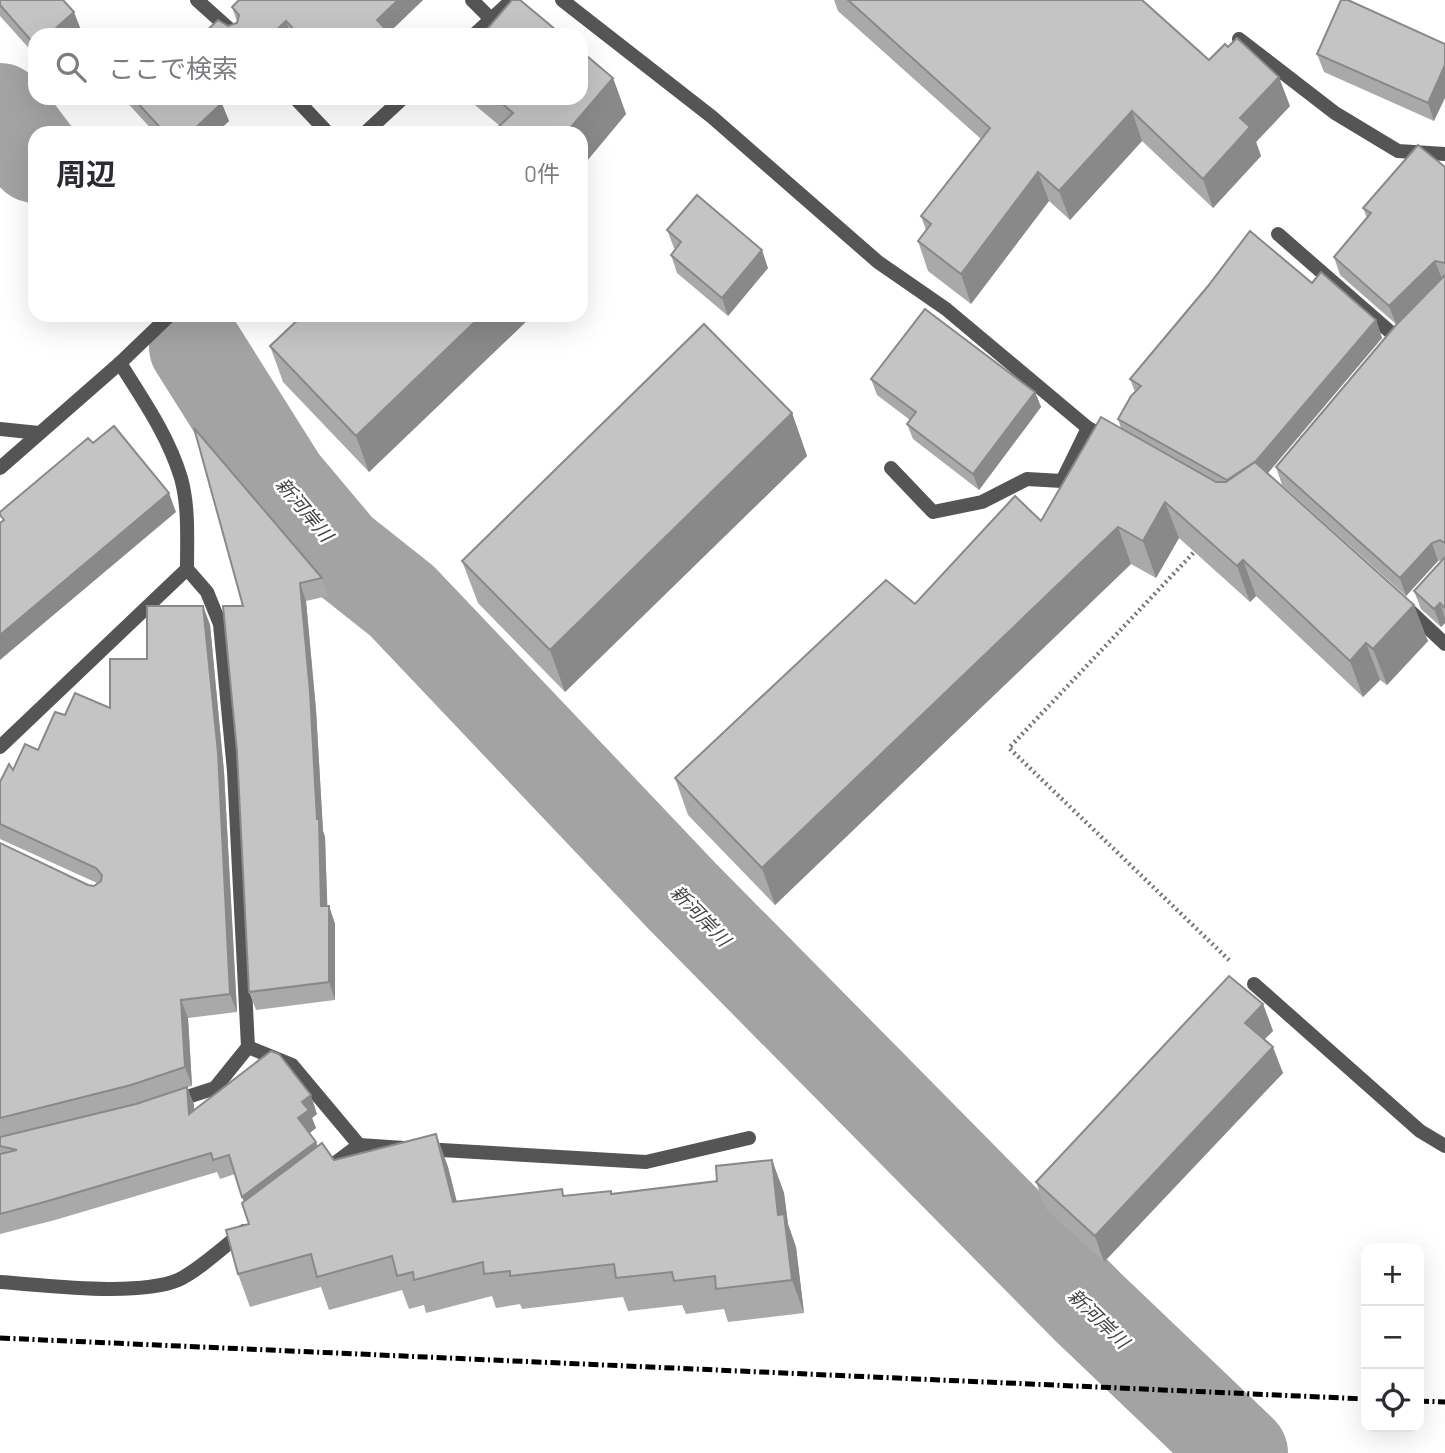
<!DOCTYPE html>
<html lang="ja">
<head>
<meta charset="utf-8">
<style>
  body { margin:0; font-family:Barlow,"Noto Sans JP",sans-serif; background:#f7f7f7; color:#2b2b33 }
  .controls { position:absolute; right:21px; bottom:21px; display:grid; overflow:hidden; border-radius:14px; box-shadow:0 7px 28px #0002 }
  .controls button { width:63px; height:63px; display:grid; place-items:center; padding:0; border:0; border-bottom:2px solid #e1e1e2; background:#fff; color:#2b2b33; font:35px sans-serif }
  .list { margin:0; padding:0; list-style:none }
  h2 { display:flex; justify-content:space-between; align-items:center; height:91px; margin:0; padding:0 28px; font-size:30px }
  h2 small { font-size:23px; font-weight:400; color:#7c7c81 }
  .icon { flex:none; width:38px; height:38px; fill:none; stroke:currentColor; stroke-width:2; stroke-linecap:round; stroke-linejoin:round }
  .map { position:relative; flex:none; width:1445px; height:1453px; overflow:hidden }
  .search { position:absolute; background:#fff; box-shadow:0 7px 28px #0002; left:28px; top:28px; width:560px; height:77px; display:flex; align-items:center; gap:18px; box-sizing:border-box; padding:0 24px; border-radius:21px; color:#7c7c81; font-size:26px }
  .panel { position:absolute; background:#fff; box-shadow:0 7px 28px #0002; left:28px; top:126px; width:560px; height:196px; border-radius:21px }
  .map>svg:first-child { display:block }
</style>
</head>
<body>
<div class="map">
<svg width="1445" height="1453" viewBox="0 0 1445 1453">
  <rect width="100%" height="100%" fill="#fff"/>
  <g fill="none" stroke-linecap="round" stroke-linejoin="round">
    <g stroke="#a3a3a3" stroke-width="94">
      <path d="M0 110 35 156"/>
      <path d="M196 347 281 482 339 551 402 601 682 896 1088 1307 1241 1453"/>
    </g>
    <path stroke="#777" stroke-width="4.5" stroke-dasharray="2 3.5" stroke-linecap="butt" d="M1197 549 1009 748 1231 962"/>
    <g stroke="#555" stroke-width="14">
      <path d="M197 0 236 35"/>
      <path d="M472 0 491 19"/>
      <path d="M1239 39 1335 113 1398 151 1445 154"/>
      <path d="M295 98 328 133"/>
      <path d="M1278 234 1396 337"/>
      <path d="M891 468 933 512 982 502 1027 479 1062 481 1088 428"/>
      <path d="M1254 984 1420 1131 1445 1146"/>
      <path d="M248 1047 292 1065 359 1145"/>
      <path d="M172 1102 215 1088 248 1047 234 771 220 624 207 592 187 569"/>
    </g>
    <g stroke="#555" stroke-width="14">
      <path d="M562 0 712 117 878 262 946 309 1088 428 1108 439"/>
      <path d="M474 35 512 0"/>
      <path d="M365 133 403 98"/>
      <path d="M0 429 39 433"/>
      <path d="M0 468 120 363 170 315"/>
      <path d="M1408 609 1445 644"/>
      <path d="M0 747 187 569C187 539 189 507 181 478 168 435 143 400 120 363"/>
      <path d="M424 1149 646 1162 749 1138"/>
      <path d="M327 1169 359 1145 404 1148"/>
      <path d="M0 1282C46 1285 137 1297 178 1280 198 1271 226 1245 244 1231"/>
    </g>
    <g stroke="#000" stroke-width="5" stroke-dasharray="10 3.5 2 3.5" stroke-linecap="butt">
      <path d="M0 1338 1366 1399"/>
      <path d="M1419 1401 1445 1402"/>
    </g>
  </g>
  <g fill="#a9a9a9">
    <path d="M0 0 81 30 35 35V55L0 16Z"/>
    <path d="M239 0H423L389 33 391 35H202L237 23V21L232 7Z"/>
    <path d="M834 0H1142L1209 60 1290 106 1256 142 1261 156 1213 208 1142 141 1070 220 1049 201 971 304 928 271 918 241 926 230 921 216 981 139 838 11Z"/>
    <path d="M1445 44 1434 121 1324 72 1317 54Z"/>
    <path d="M613 78 626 114 581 168V133L500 126 470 101 469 98H581Z"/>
    <path d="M123 98H229L222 104 229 121 216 133H155Z"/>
    <path d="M1445 167V623L1441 627 1421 609 1414 591 1442 560 1438 561 1406 596 1282 485 1276 467 1437 284 1396 324 1340 275 1334 257 1367 218 1363 208Z"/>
    <path d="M667 230 768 268 728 316 677 273 671 255 675 249 674 248Z"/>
    <path d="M1312 283 1376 320 1382 338 1267 473 1428 641 1387 685 1380 680 1363 697 1256 596 1250 602 1179 538 1156 578 1131 564 775 905 688 815 675 778 915 604 1041 521 1121 428 1118 419 1135 392 1130 379Z"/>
    <path d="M533 315 369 472 283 382 270 346Z"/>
    <path d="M871 379 1035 392 1041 407 979 490 913 439 907 424 910 420 877 395Z"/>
    <path d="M792 413 807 456 565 692 478 603 462 561Z"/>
    <path d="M194 428 322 578 328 596 306 601 316 710 323 831 325 837 327 906H329L335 924V1000L256 1010 249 992 237 752 243 606Z"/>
    <path d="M203 606 210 625 224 772 237 1012 188 1018 192 1086 187 1087 194 1105V1110L317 1114 312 1118 316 1128 309 1133 316 1142 317 1146 334 1160 436 1134 448 1167 457 1202 612 1194 717 1181 772 1160 784 1193 788 1224 796 1247 804 1313 728 1322 724 1309 686 1314 682 1305 628 1311 623 1297 522 1309 520 1304 496 1308 492 1296 426 1313 424 1305 409 1309 402 1290 329 1310 321 1287 250 1307 238 1274 249 1224 244 1202 235 1174 220 1179 217 1172 55 1220 0 1234V843L88 885 94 886 97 883 0 839V782L13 770 38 750 65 715 110 708 147 659Z"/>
    <path d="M1263 1004 1273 1031 1264 1039 1283 1073 1104 1262 1045 1208 1036 1182Z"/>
  </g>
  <g fill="#898989">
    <path d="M398 0H423L386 35 377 20Z"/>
    <path d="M74 12 81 30 75 35H48Z"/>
    <path d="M286 21 291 35H271Z"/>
    <path d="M1445 65V98L1434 121 1428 103Z"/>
    <path d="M1279 77 1290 106 1256 142 1261 156 1213 208 1203 179 1240 118Z"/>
    <path d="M613 78 626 114 581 168V133H566Z"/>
    <path d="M213 98H229L222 104 229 121 216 133H190Z"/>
    <path d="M1132 111 1142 141 1070 220 1059 191Z"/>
    <path d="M1038 172 1049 201 971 304 961 274Z"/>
    <path d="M762 250 768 268 728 316 722 298Z"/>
    <path d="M1435 261 1442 279 1396 324 1389 306Z"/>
    <path d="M482 315H533L369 472 356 436Z"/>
    <path d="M1376 320 1382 338 1263 479 1227 480Z"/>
    <path d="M1035 392 1041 407 979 490 973 474Z"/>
    <path d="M792 413 807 456 565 692 550 650Z"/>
    <path d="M169 493 176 512 0 660V635Z"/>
    <path d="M1165 502 1179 538 1156 578 1143 541Z"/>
    <path d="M1118 527 1131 564 775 905 762 868Z"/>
    <path d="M1432 543 1438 561 1406 596 1400 578Z"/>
    <path d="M1243 560 1256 596 1250 602 1237 566Z"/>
    <path d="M300 583 306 601 316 710 323 831 325 837 328 924 321 906Z"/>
    <path d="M1440 603 1445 618V623L1441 627 1434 609Z"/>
    <path d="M1414 605 1428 641 1387 685 1373 649Z"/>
    <path d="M203 606 210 625 224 772 237 1012 230 994Z"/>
    <path d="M1366 643 1380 680 1363 697 1350 661Z"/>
    <path d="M329 906 335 924V1000L329 982Z"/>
    <path d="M181 1000 188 1018 192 1086 185 1067Z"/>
    <path d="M1263 1004 1273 1031 1255 1049 1245 1023Z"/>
    <path d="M1273 1047 1283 1073 1104 1262 1095 1236Z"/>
    <path d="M187 1087 194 1105 195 1133 189 1114Z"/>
    <path d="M311 1095 317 1114 312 1118 316 1128 305 1137 298 1118 302 1102Z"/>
    <path d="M436 1134 448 1167 465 1235 453 1202Z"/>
    <path d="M316 1142 322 1161 249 1216 242 1197Z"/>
    <path d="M772 1160 784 1193 788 1224 796 1247 804 1313 792 1280 778 1215Z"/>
  </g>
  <g fill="#c4c4c4" stroke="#898989" stroke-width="2">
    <path d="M0 0H63L74 12 48 35H35V45L0 5Z"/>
    <path d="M239 0H398L377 20 391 35H299L286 21 271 35H202L218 20 228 26 237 23 239 15 232 7Z"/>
    <path d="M512 0H520L562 35H482Z"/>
    <path d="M848 0H1142L1209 60 1225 44 1228 47 1237 38 1279 77 1240 118 1250 127 1203 179 1132 111 1059 191 1038 172 961 274 918 241 931 224 921 216 990 128Z"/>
    <path d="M1341 0H1348L1445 44V65L1428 103 1317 54Z"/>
    <path d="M581 51 613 78 566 133H492L513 113 496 98H581Z"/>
    <path d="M133 98H217L222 103 190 133H165Z"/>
    <path d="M1418 145 1445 167V263L1435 261 1389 306 1334 257 1371 213 1363 208Z"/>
    <path d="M697 195 762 250 722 298 671 255 681 242 667 230Z"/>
    <path d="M1250 231 1312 283 1321 272 1376 320 1256 461 1227 480 1118 419 1131 396 1141 386 1130 379 1208 286Z"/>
    <path d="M1445 275V543L1440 540 1432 543 1400 578 1276 467 1396 325Z"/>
    <path d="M925 309 1035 392 973 474 907 424 916 412 871 379Z"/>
    <path d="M303 315H482L356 436 270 346Z"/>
    <path d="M704 324 792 413 550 650 462 561Z"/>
    <path d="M1101 417 1216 482H1226L1255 462 1414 605 1373 649 1366 643 1350 661 1243 560 1237 566 1165 502 1143 541 1118 527 762 868 675 778 886 580 915 604 1015 496 1041 521Z"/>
    <path d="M114 426 169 493 0 635V523L4 520 0 515V512L88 438 93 443Z"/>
    <path d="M194 428 322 578 300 583 310 692 317 819H319L321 906H329V982L249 992 237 752 223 606H243Z"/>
    <path d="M1445 557V608L1440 603 1434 609 1414 591Z"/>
    <path d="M147 606H203L218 753 230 994 181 1000 185 1067 131 1085 0 1118V843L88 885 94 886 101 881 102 875 96 868 0 824V782L9 764 13 770 25 744 38 750 55 712 65 715 75 693 110 708V659H147Z"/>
    <path d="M1229 976 1263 1004 1245 1023 1273 1047 1095 1236 1036 1182Z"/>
    <path d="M271 1051 279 1054 311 1095 302 1102 309 1110 298 1118 316 1142 242 1197 229 1155 213 1160 211 1153 48 1201 0 1214V1154L17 1150 0 1146V1137L136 1104 187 1087 189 1114Z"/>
    <path d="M436 1134 453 1202 562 1189 563 1196 611 1191V1194L717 1181 716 1166 772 1160 778 1215 784 1214 792 1280 716 1289 715 1276 674 1281 672 1272 616 1278 614 1264 510 1276V1271L484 1274 483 1262 414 1280 413 1272 397 1276 392 1256 317 1277 311 1254 238 1274 226 1230 249 1224 242 1203 322 1143 334 1160Z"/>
  </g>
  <g text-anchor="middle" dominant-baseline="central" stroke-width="5" stroke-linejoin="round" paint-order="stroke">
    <g font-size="19" font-style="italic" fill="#444" stroke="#fff">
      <text transform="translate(305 509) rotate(50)">新河岸川</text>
      <text transform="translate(701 915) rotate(46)">新河岸川</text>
      <text transform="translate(1099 1318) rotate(44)">新河岸川</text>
    </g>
  </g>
</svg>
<div class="controls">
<button>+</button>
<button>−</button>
<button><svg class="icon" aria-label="locate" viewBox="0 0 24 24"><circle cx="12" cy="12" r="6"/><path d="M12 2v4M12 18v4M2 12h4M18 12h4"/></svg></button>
</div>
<div class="search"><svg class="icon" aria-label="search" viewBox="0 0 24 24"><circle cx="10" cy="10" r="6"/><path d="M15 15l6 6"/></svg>ここで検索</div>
<section class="panel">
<h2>周辺<small>0件</small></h2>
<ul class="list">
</ul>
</section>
</div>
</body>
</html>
